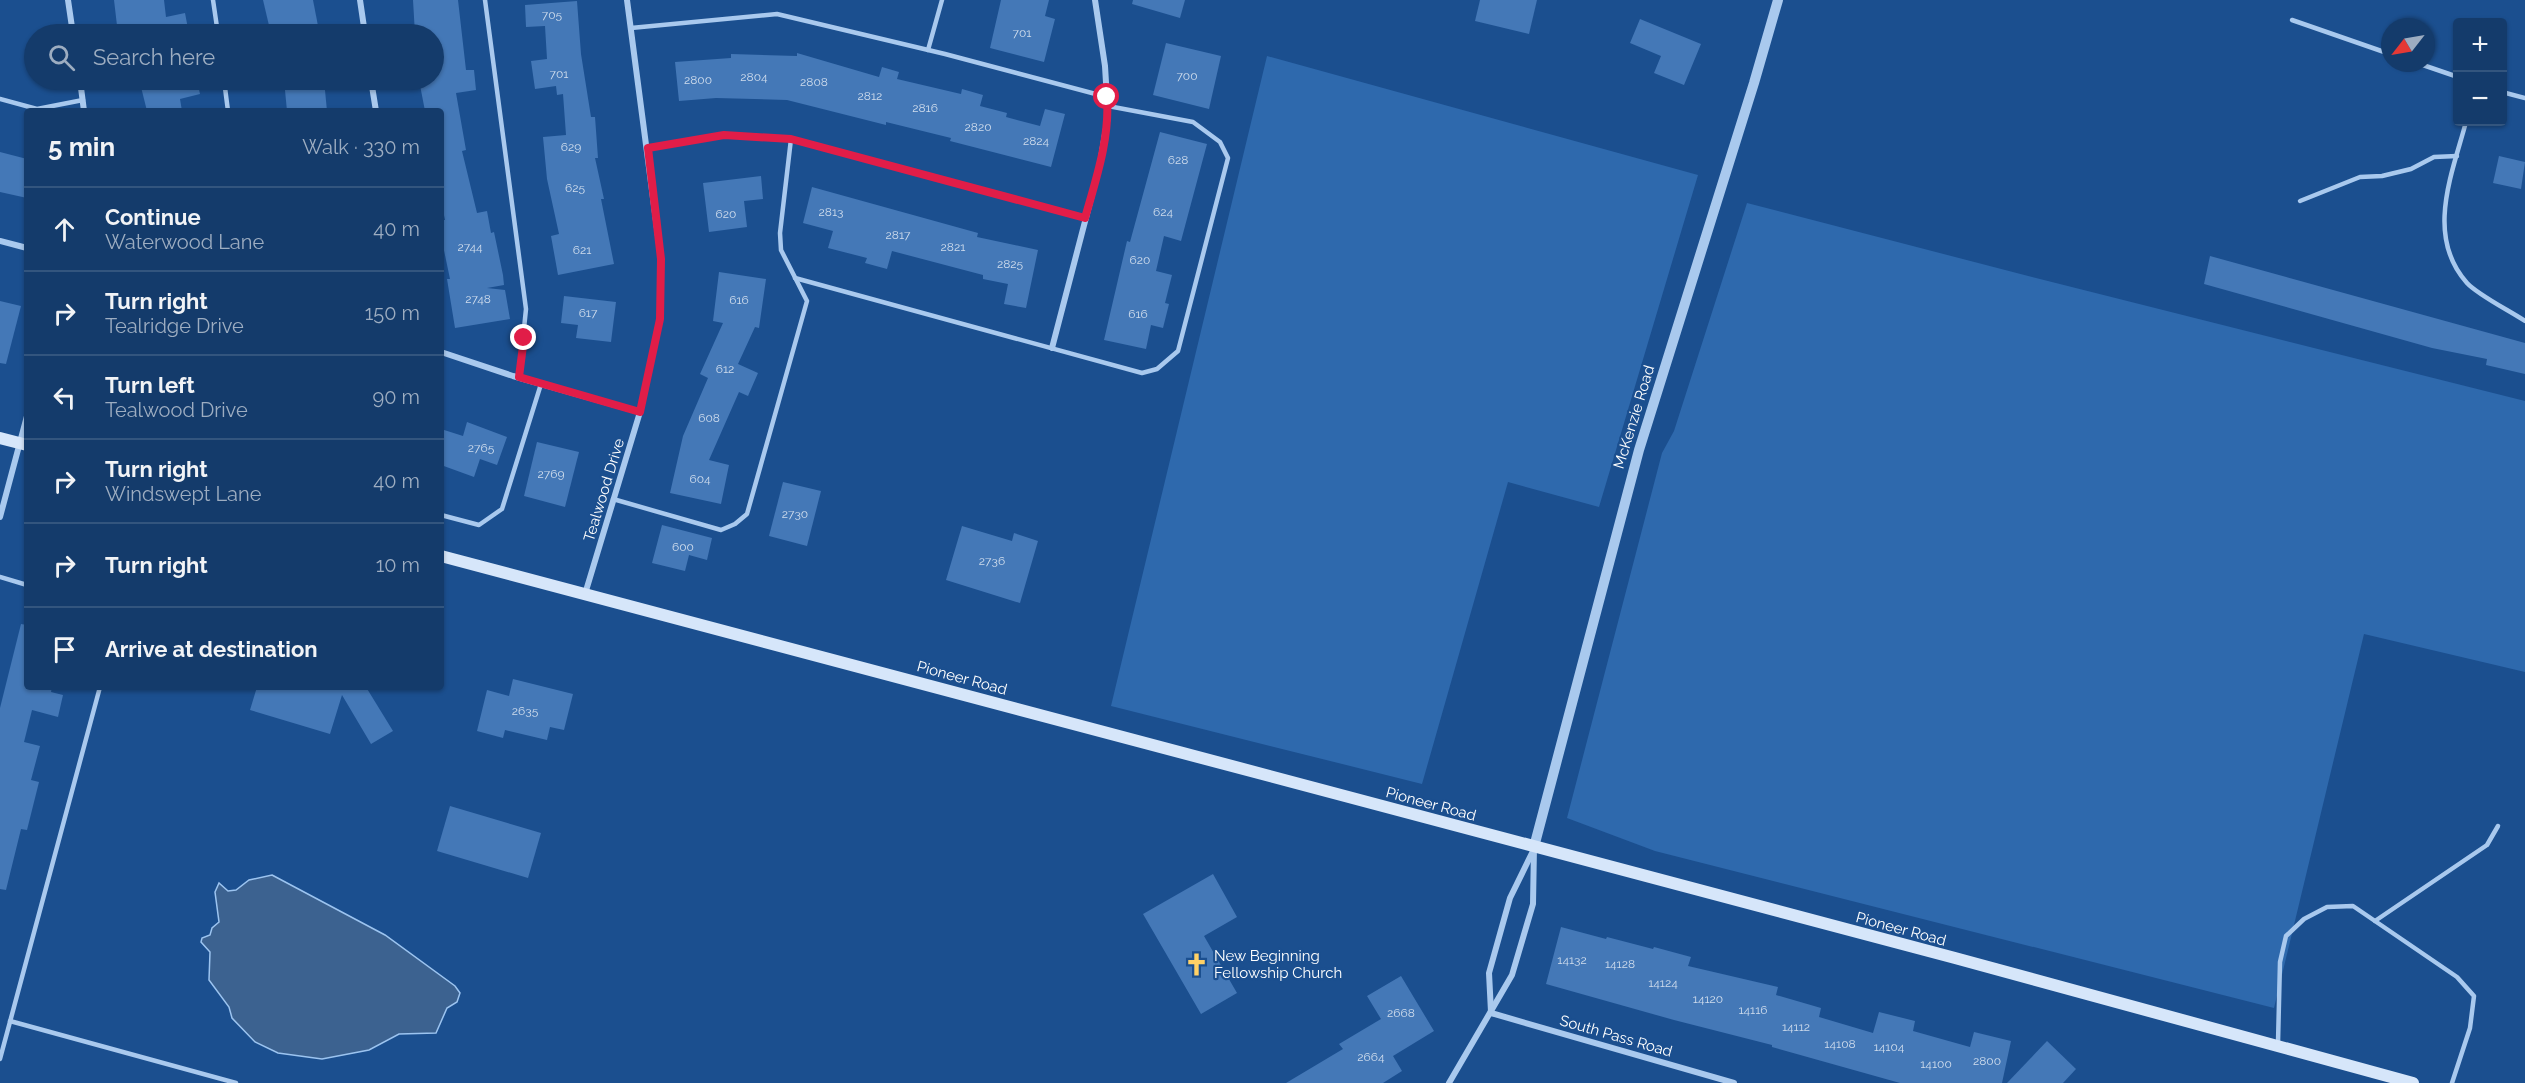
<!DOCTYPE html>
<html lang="en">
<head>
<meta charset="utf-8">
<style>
  body { margin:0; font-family:Raleway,sans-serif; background:#1d4271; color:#f1f3f6 }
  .controls { position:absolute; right:18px; top:18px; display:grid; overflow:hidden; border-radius:6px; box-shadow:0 2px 4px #0004 }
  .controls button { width:54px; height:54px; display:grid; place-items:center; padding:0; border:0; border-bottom:2px solid #33557e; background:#143b6b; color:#f1f3f6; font:30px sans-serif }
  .compass { position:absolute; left:2381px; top:18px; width:54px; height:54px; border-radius:50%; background:#143b6b; box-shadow:0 2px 4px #0004; rotate:239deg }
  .stop { position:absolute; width:18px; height:18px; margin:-14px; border:4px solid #e11d48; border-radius:50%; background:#fff }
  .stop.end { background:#e11d48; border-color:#fff; box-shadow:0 2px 6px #0008 }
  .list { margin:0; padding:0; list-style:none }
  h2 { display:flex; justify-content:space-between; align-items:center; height:78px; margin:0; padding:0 24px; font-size:26px }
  h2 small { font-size:20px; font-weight:400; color:#9dadc1 }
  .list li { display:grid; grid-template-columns:39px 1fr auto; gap:18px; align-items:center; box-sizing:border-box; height:84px; padding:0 24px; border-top:2px solid #33557e }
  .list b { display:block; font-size:22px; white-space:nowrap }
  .list p { margin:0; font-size:20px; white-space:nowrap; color:#9dadc1 }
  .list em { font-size:20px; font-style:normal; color:#9dadc1 }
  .icon { flex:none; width:33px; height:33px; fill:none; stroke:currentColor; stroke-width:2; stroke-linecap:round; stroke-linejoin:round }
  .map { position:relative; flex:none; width:2525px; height:1083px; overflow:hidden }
  .search { position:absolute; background:#143b6b; box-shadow:0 2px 4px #0004; left:24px; top:24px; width:420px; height:66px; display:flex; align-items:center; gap:15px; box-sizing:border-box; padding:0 21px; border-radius:33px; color:#9dadc1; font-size:22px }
  .panel { position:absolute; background:#143b6b; box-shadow:0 2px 4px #0004; left:24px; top:108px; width:420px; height:582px; border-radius:6px }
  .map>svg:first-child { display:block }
</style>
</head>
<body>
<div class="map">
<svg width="2525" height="1083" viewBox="0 0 2525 1083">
  <rect width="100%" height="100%" fill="#1b4f8f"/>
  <g fill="#2e69ad">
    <path d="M1267 56 1698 175 1599 507 1508 482 1422 784 1111 706Z"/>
    <path d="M1747 203 2036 278 2525 401V672L2364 634 2274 1008 1655 851 1567 818 1662 453 1674 431Z"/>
  </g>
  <path fill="#3c6290" stroke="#9cc4f0" stroke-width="1.5" d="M272 875 385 935 455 986 460 993 457 1002 447 1008 436 1033 399 1034 369 1050 322 1059 278 1053 255 1042 232 1018 229 1007 209 980 210 952 201 942 202 938 210 935 212 928 219 922 215 892 219 883 228 891 236 890 249 880Z"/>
  <g fill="#4478b7">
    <path d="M114 0H164L166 17 185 13 189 34H118Z"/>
    <path d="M263 0H313L319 31 301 34H271Z"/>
    <path d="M413 0H458L466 70H474L476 90 456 93 466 150 462 151 477 213 487 211 491 233 494 232 503 275 504 285 487 288 505 290 510 319 455 328 447 279H450L441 236V220H445L441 201V111H425L419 80H434V34H415Z"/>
    <path d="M1001 0H1049L1045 16 1055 19 1044 62 990 48Z"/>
    <path d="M1133 0H1185L1180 18 1132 4Z"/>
    <path d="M1480 0H1537L1529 34 1475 21Z"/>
    <path d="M577 1 581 54 591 117H595L598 158H595L604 199H601L614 264 558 275 551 236 559 234 547 179 543 137 566 135 563 94 557 95 556 86 535 89 531 61 547 59 545 26 526 27 525 5Z"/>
    <path d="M1640 19 1701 44 1684 85 1654 73 1661 56 1630 43Z"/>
    <path d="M1166 43 1221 56 1209 109 1153 95Z"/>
    <path d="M797 53 879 77 882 67 899 72 897 79 961 94 962 89 983 95 980 106 1007 113 1006 117 1040 126 1045 109 1065 114 1051 167 950 141 951 138 886 122V125L787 100 716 98 679 101 675 62 731 58V54L797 56Z"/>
    <path d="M157 80H197L200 94 180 99 182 111H147L140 83Z"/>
    <path d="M284 80H324L327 111H287Z"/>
    <path d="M1160 132 1207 144 1181 241 1164 236 1156 271 1172 275 1165 303 1169 304 1163 328 1151 325 1146 349 1104 340 1127 241 1130 242Z"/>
    <path d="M0 152 27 159V198L0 192Z"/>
    <path d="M2499 156 2525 162 2521 189 2493 183Z"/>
    <path d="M761 176 763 199 744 201 747 227 709 232 703 183Z"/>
    <path d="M812 187 978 233 977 237 1038 250 1026 308 1004 304 1008 284 983 279V275L892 251 887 269 865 263 867 258 828 248 833 231 803 223Z"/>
    <path d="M2210 256 2525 343V374L2486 365 2487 359 2432 348 2204 284Z"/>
    <path d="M719 272 766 279 759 328 755 327 738 364 758 373 748 396 739 392 709 460 729 465 721 504 670 493 683 436 708 378 700 374 723 323 713 321Z"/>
    <path d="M564 296 616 302 611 342 576 338 578 325 561 323Z"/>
    <path d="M0 301 21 306 6 364 0 363Z"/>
    <path d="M467 422 507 437 497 465 480 459 474 477 441 465V429L463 436Z"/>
    <path d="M537 442 579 452 565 507 524 496Z"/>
    <path d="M783 482 821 491 807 546 769 536Z"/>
    <path d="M662 525 712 538 707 560 689 555 685 571 652 563Z"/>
    <path d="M962 526 1012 541 1014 533 1038 541 1020 603 946 580Z"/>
    <path d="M21 624 27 625V687H52L51 692 63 695 58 717 32 710 24 742 40 746 31 780 39 782 27 830 21 829 6 890 0 889V708Z"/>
    <path d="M513 679 573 694 564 730 550 727 547 740 505 730 503 738 477 731 487 690 509 696Z"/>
    <path d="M257 687H366L393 731 371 744 342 695 330 734 250 710Z"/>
    <path d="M450 806 541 833 528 878 437 851Z"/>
    <path d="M1213 874 1237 917 1204 936 1237 993 1201 1014 1143 914Z"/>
    <path d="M1561 927 1606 939 1607 937 1653 949 1654 947 1691 957 1688 966 1778 987 1776 995 1821 1008 1819 1017 1873 1033 1879 1012 1915 1021 1913 1031 1970 1047 1974 1032 2011 1041 2002 1083H1900L1772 1047V1045L1674 1020 1546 984Z"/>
    <path d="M1401 976 1434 1031 1393 1056 1402 1071 1383 1083H1286L1343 1049 1339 1044 1381 1019 1367 996Z"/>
    <path d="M2047 1041 2076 1069 2063 1083H2007Z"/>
  </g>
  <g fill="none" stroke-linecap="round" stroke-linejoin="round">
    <g stroke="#a9c9ee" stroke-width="4.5">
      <path d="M213 0 218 34"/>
      <path d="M485 0 526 309 519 377"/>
      <path d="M2292 20 2390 54"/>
      <path d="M631 28 777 14 945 54 1107 97"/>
      <path d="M928 50 942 0"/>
      <path d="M2417 63 2458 77"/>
      <path d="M224 80 228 111"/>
      <path d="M2502 92 2525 98"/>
      <path d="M0 99 37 109 83 100"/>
      <path d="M2466 122C2452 174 2425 236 2467 283 2478 295 2510 311 2525 321"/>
      <path d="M2300 201 2360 177 2382 176 2411 169 2434 157 2457 156"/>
      <path d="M795 278 1142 373 1157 369 1178 351 1228 158 1220 142 1193 122 1108 106"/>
      <path d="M613 499 721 530 735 524 747 514 807 301 781 250 780 233 791 139"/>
      <path d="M441 515 479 525 502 509 541 384"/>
      <path d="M0 577 27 585"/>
      <path d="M2375 921 2487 845 2498 826"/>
      <path d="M10 1021 236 1083"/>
      <path d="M2278 1043 2280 962 2286 936 2304 919 2327 907 2353 906 2457 977 2474 996 2470 1028 2452 1083"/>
      <path d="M0 1059 100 687"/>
    </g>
    <g stroke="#a9c9ee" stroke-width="6">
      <path d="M68 0 73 34"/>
      <path d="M360 0 365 34"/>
      <path d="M80 80 84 111"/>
      <path d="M371 80 376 111"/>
      <path d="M648 148 724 135 791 139 1085 218"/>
      <path d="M0 241 27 248"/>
      <path d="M1052 348 1100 164 1108 116 1105 66 1095 0"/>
      <path d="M441 352 513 376 640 412"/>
      <path d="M0 517 27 416"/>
      <path d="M585 594 640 412 660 319 661 259 627 0"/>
      <path d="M1491 1012 1489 973 1510 898 1533 851"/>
      <path d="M1491 1013 1734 1083"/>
      <path d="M1449 1083 1512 975 1533 904 1534 847"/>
    </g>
    <path stroke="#a9c9ee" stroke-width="10" d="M1534 847 1639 450 1754 83 1778 0"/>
    <g stroke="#d6e6fa" stroke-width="12">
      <path d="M0 438 27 445"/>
      <path d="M441 556 1955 958 2413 1083"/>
    </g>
  </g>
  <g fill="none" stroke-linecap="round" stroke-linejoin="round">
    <path stroke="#e11d48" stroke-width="8" d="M524 338 519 377 640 412 660 319 661 259 648 148 724 135 791 139 1085 218C1096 179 1110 138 1107 97"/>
  </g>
  <defs>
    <symbol id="church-bare" viewBox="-9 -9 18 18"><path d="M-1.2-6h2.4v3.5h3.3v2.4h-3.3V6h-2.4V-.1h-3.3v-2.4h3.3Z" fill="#ffd166" stroke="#1b4f8f" stroke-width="2.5" paint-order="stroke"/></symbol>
  </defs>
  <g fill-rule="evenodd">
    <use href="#church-bare" x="1180" y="948" width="33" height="33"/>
  </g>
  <g text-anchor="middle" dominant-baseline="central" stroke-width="4.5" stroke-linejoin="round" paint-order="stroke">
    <g font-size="12" fill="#d0dded">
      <text x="552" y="15">705</text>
      <text x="1022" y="33">701</text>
      <text x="559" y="74">701</text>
      <text x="1187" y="76">700</text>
      <text x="754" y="77">2804</text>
      <text x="698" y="80">2800</text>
      <text x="814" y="82">2808</text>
      <text x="870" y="96">2812</text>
      <text x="925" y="108">2816</text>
      <text x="978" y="127">2820</text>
      <text x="1036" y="141">2824</text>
      <text x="571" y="147">629</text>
      <text x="1178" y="160">628</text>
      <text x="575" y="188">625</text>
      <text x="831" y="212">2813</text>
      <text x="1163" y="212">624</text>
      <text x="726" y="214">620</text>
      <text x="898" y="235">2817</text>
      <text x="470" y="247">2744</text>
      <text x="953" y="247">2821</text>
      <text x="582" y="250">621</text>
      <text x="1140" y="260">620</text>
      <text x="1010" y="264">2825</text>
      <text x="478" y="299">2748</text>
      <text x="739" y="300">616</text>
      <text x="588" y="313">617</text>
      <text x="1138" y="314">616</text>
      <text x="725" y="369">612</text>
      <text x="709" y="418">608</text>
      <text x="481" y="448">2765</text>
      <text x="551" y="474">2769</text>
      <text x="700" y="479">604</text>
      <text x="795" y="514">2730</text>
      <text x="683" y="547">600</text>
      <text x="992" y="561">2736</text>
      <text x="525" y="711">2635</text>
      <text x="1572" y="960">14132</text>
      <text x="1620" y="964">14128</text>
      <text x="1663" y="983">14124</text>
      <text x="1708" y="999">14120</text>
      <text x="1753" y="1010">14116</text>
      <text x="1401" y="1013">2668</text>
      <text x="1796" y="1027">14112</text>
      <text x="1840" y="1044">14108</text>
      <text x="1889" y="1047">14104</text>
      <text x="1371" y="1057">2664</text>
      <text x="1987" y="1061">2800</text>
      <text x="1936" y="1064">14100</text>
    </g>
    <g font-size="15" fill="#fff" stroke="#1b4f8f">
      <text transform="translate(1634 417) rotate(-73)">McKenzie Road</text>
      <text transform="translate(604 490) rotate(-73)">Tealwood Drive</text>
      <text transform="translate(962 678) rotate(15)">Pioneer Road</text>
      <text transform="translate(1431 804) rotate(15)">Pioneer Road</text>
      <text transform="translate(1901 929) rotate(15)">Pioneer Road</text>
      <text transform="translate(1616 1036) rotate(16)">South Pass Road</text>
    </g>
    <g font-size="15" fill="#fff" stroke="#1b4f8f" text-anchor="start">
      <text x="1214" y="956">New Beginning<tspan x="1214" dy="17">Fellowship Church</tspan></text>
    </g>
  </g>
</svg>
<div class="controls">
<button>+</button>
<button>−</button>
</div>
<svg class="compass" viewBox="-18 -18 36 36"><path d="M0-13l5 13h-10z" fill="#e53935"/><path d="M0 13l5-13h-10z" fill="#9dadc1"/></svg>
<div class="stop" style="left:1107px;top:97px"></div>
<div class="stop end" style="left:524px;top:338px"></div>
<div class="search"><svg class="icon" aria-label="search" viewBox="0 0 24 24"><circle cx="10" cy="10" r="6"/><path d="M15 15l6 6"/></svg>Search here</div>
<section class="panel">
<h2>5 min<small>Walk · 330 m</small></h2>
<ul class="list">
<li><svg class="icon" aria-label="ahead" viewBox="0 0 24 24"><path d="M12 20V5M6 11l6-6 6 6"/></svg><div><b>Continue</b><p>Waterwood Lane</p></div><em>40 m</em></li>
<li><svg class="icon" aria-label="right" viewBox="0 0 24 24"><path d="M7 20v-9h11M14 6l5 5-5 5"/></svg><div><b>Turn right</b><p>Tealridge Drive</p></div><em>150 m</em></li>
<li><svg class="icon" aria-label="left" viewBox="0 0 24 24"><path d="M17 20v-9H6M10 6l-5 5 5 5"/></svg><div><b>Turn left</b><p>Tealwood Drive</p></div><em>90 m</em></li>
<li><svg class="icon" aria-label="right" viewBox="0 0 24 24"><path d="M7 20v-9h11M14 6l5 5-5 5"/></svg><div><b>Turn right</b><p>Windswept Lane</p></div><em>40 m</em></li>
<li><svg class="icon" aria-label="right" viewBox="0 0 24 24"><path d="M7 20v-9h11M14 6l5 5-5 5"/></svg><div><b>Turn right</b></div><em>10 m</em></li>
<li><svg class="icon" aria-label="arrive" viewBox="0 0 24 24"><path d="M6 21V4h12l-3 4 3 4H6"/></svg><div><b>Arrive at destination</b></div></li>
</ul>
</section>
</div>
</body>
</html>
